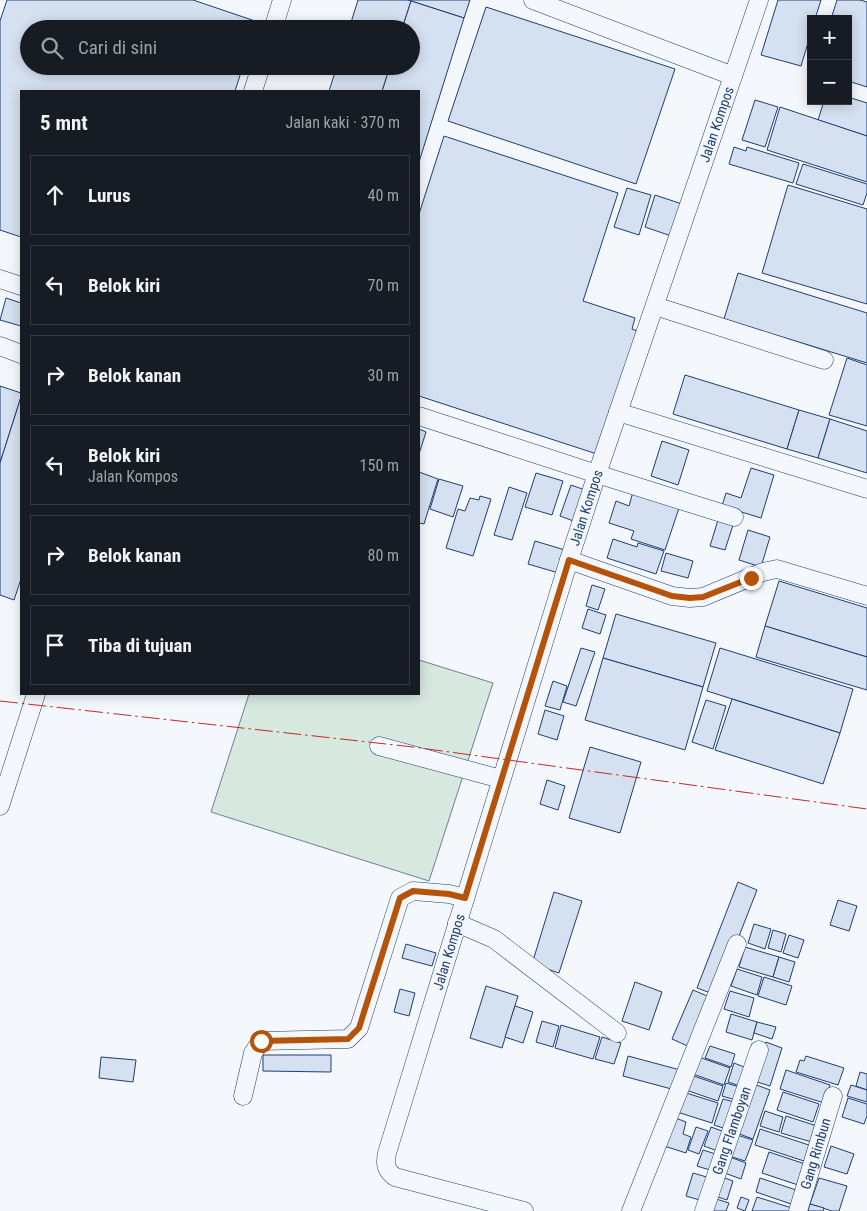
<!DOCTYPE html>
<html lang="id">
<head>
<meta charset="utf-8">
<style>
  body { margin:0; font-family:"Roboto Condensed",sans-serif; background:#20242c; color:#f1f3f6 }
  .controls { position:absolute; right:15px; top:15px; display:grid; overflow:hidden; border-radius:0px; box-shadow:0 2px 12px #0003 }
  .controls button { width:45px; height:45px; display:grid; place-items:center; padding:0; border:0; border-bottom:1px solid #363941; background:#171b24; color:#f1f3f6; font:25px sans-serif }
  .stop { position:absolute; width:15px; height:15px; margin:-11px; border:4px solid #b45309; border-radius:50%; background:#fff }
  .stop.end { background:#b45309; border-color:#fff; box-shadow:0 1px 5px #0008 }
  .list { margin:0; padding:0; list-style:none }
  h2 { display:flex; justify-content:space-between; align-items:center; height:65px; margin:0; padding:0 20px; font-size:21px }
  h2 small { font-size:16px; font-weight:400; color:#9ea1a6 }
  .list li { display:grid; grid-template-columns:32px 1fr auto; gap:15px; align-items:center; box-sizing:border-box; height:80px; margin:0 10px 10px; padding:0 10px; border:1px solid #363941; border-radius:0px }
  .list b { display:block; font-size:19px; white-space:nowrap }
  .list p { margin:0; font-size:16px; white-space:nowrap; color:#9ea1a6 }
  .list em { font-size:16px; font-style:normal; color:#9ea1a6 }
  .icon { flex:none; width:28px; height:28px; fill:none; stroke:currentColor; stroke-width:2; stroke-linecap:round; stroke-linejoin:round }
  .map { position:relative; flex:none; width:867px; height:1211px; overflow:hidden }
  .search { position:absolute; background:#171b24; box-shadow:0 2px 12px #0003; left:20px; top:20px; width:400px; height:55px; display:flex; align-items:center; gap:12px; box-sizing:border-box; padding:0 18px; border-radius:28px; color:#9ea1a6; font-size:19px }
  .panel { position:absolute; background:#171b24; box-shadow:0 2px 12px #0003; left:20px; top:90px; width:400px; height:605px; border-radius:0px }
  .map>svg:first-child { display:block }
</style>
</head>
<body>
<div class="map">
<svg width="867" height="1211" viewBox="0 0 867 1211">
  <rect width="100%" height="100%" fill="#f4f7fb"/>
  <path fill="#d7e8df" stroke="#687fa3" d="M419 660 493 683 429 881 211 812 249 694H419Z"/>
  <g fill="#d5e0f0" stroke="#1d3f73">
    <path d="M7 0H193L258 22 256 29H29V66H243L235 91H21V237L0 230V21Z"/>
    <path d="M358 0H407L411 1 402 29H349Z"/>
    <path d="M411 0H470L464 18 411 1Z"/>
    <path d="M778 0H821L815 19H811V33L801 66 761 55Z"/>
    <path d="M837 0H860L867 2V87L848 81V19H831Z"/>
    <path d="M411 1 464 18 419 162V91H382L390 66H411V29H402Z"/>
    <path d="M486 7 675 69 636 184 448 121Z"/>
    <path d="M337 66H390L382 91H329Z"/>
    <path d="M848 97 867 103V136L818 120 824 101H848Z"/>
    <path d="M755 100 778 107 765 147 742 140Z"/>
    <path d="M780 107 867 136V182L767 150Z"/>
    <path d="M444 136 618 193 583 301 635 318 632 329 637 331 597 454 419 396V214Z"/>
    <path d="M734 147 746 151 747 147 799 163 793 183 729 164Z"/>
    <path d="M803 164 867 184V193L863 205 796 184Z"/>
    <path d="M788 185 867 209V304L762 273Z"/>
    <path d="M627 188 651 195 639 235 614 227Z"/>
    <path d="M655 195 688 206 677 238 645 227Z"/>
    <path d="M738 273 867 313V363L724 319Z"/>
    <path d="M6 298 21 303V326L0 320Z"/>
    <path d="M847 358 867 365V426L829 415Z"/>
    <path d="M685 375 799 410 787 449 673 414Z"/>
    <path d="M0 386 21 393V397L0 463Z"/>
    <path d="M21 397V579L14 600 0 595V463Z"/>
    <path d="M799 410 830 419 818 458 787 449Z"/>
    <path d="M830 419 867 431V473L818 458Z"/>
    <path d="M419 429 426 432 419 454Z"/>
    <path d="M662 441 689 450 678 485 651 476Z"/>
    <path d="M751 468 774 475 761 518 722 506 726 493 741 498Z"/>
    <path d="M419 472 438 479 424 524 419 523Z"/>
    <path d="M536 473 563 481 552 515 525 507Z"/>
    <path d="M439 479 463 486 453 517 430 509Z"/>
    <path d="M571 485 588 491 576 522 560 516Z"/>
    <path d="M509 487 527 493 512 540 494 535Z"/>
    <path d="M633 492 679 508 665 550 631 539 634 531 609 523 616 501 629 506Z"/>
    <path d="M480 496 491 499 473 556 446 548 458 509 465 511 470 498 479 500Z"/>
    <path d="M718 520 733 525 725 550 710 546Z"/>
    <path d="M748 530 770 537 761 567 739 560Z"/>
    <path d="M613 539 637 547 638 543 664 551 656 574 607 558Z"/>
    <path d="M535 541 565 550 562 574 528 564Z"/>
    <path d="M666 553 693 561 688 578 661 571Z"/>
    <path d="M779 581 867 608V657L765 626Z"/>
    <path d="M592 585 605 589 598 610 586 606Z"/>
    <path d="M588 609 606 615 600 634 582 628Z"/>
    <path d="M616 614 716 643 703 687 603 658Z"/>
    <path d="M765 626 867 657V690L756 657Z"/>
    <path d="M581 648 595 652 576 706 563 702Z"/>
    <path d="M720 648 853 689 840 733 707 691Z"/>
    <path d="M603 658 703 687 685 750 585 720Z"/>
    <path d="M553 681 567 686 560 710 545 706Z"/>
    <path d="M732 699 840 733 823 784 715 750Z"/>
    <path d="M706 700 726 706 713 749 692 742Z"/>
    <path d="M545 710 564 716 557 740 538 734Z"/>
    <path d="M590 747 641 762 620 833 569 818Z"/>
    <path d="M547 780 565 786 558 810 540 804Z"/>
    <path d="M738 882 757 890 716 995 697 988Z"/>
    <path d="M554 892 582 901 559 973 532 964Z"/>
    <path d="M838 900 857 906 849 931 830 925Z"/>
    <path d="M754 924 771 929 765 949 748 943Z"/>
    <path d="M773 930 786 934 781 952 768 948Z"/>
    <path d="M789 935 804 940 798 958 783 953Z"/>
    <path d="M406 944 436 953 432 966 402 958Z"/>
    <path d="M745 947 779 957 773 977 739 967Z"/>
    <path d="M779 957 795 962 789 982 773 977Z"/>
    <path d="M737 969 762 977 757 995 731 986Z"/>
    <path d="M764 977 792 986 786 1005 758 996Z"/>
    <path d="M635 982 662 992 649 1030 622 1021Z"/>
    <path d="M486 986 518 996 502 1048 470 1038Z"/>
    <path d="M400 989 415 993 409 1016 394 1012Z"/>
    <path d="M693 990 712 998 690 1047 672 1039Z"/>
    <path d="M730 991 754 998 749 1017 724 1009Z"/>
    <path d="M515 1006 533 1012 523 1043 505 1037Z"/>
    <path d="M731 1014 757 1022 752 1040 726 1032Z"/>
    <path d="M542 1021 559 1026 553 1047 536 1042Z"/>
    <path d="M757 1022 776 1027 772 1039 754 1033Z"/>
    <path d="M561 1025 600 1037 593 1059 555 1048Z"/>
    <path d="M602 1037 621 1043 614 1064 595 1059Z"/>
    <path d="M766 1042 782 1048 770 1086 754 1081Z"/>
    <path d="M710 1046 735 1054 731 1067 705 1058Z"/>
    <path d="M263 1055H331V1072L263 1071Z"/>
    <path d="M628 1056 684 1071 679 1091 623 1076Z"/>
    <path d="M696 1056 730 1068 724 1085 690 1073Z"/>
    <path d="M806 1056 844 1068 838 1085 796 1072 800 1060 804 1061Z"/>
    <path d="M101 1057 136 1060 133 1082 99 1078Z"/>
    <path d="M734 1063 749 1069 743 1087 728 1082Z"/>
    <path d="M786 1070 830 1085 824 1103 780 1089Z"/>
    <path d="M860 1072 867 1074V1090L856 1086Z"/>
    <path d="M688 1074 723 1086 718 1101 683 1089Z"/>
    <path d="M726 1083 743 1088 739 1101 722 1096Z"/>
    <path d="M751 1083 770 1090 753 1139 734 1132Z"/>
    <path d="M851 1085 867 1090V1102L847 1096Z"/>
    <path d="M683 1092 718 1103 712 1123 677 1112Z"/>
    <path d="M783 1092 819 1104 813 1122 777 1110Z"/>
    <path d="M848 1098 867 1104V1116L864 1124 842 1117Z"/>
    <path d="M723 1099 738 1103 729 1130 714 1125Z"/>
    <path d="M765 1111 783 1117 779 1132 760 1126Z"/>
    <path d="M786 1116 820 1127 815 1143 781 1133Z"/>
    <path d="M673 1117 686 1122 683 1134 691 1137 686 1153 664 1146Z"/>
    <path d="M696 1127 708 1131 699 1154 688 1150Z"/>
    <path d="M711 1127 730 1134 723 1153 704 1146Z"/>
    <path d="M760 1129 815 1147 810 1163 755 1145Z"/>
    <path d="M734 1134 753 1140 745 1161 726 1155Z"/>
    <path d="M831 1146 854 1154 847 1174 824 1167Z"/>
    <path d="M703 1150 719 1155 713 1171 697 1166Z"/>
    <path d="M769 1152 805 1164 798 1185 762 1173Z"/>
    <path d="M727 1156 746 1163 741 1179 722 1172Z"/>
    <path d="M693 1173 710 1178 703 1201 686 1196Z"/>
    <path d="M722 1177 733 1181 727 1200 715 1196Z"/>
    <path d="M760 1178 799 1191 794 1205 756 1192Z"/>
    <path d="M819 1178 847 1186 839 1211H832L810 1204Z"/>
    <path d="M741 1197 749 1200 745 1211 737 1208Z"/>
    <path d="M757 1197 795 1209 794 1211H752Z"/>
    <path d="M713 1198 729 1203 726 1211H709Z"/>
    <path d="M810 1204 824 1208 823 1211H808Z"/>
  </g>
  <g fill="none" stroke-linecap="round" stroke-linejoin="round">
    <defs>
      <g id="minor">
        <path d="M533 0 733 76"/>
        <path d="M273 29 282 0"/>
        <path d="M253 91 261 66"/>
        <path d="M0 279 21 286"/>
        <path d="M655 306 824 360"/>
        <path d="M0 346 21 354"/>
        <path d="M618 412 867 489"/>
        <path d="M419 416 597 474 734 517"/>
        <path d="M569 560 672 596 690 598 703 597 763 572 777 569 867 596"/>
        <path d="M379 746 501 779"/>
        <path d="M0 806 36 694"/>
        <path d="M457 923 494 939 617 1033"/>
        <path d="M243 1096 253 1053 261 1041 348 1039 359 1028 400 898 413 891 449 894 465 898"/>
        <path id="s1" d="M524 1211 395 1177C385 1170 385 1163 387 1153L569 560 597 474 759 0"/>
        <path d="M631 1211 737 944"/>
        <path id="s2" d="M704 1211 759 1050"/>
        <path id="s3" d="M798 1211 833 1096"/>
      </g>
    </defs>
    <use href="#minor" stroke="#1d3f73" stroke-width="19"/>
    <use href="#minor" stroke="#f4f7fb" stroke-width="18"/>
    <path stroke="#c62828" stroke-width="1" stroke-dasharray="18 4 2.5 4" stroke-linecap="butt" d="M0 701 413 747 867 809"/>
  </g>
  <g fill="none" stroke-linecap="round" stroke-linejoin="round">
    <path stroke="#b45309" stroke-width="6" d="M261 1041 348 1039 359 1028 400 898 413 891 449 894 465 898 569 560 672 596 690 598 703 597 751 578"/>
  </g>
  <g text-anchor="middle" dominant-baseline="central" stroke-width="4" stroke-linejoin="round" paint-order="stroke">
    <g font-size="14" fill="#1d3f73" stroke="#f4f7fb">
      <text stroke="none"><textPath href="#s1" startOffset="1241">Jalan Kompos</textPath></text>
      <text stroke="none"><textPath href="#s1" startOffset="836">Jalan Kompos</textPath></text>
      <text stroke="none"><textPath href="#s1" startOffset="371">Jalan Kompos</textPath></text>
      <text stroke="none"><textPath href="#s2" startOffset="85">Gang Flamboyan</textPath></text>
      <text stroke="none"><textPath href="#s3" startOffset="60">Gang Rimbun</textPath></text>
    </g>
  </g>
</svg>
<div class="controls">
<button>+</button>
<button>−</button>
</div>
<div class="stop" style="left:261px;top:1041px"></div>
<div class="stop end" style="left:751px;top:578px"></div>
<div class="search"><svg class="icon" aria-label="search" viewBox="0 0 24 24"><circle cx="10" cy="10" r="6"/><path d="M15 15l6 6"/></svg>Cari di sini</div>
<section class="panel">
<h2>5 mnt<small>Jalan kaki · 370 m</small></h2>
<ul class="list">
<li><svg class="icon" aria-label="ahead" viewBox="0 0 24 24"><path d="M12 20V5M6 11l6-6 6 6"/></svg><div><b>Lurus</b></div><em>40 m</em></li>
<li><svg class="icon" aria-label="left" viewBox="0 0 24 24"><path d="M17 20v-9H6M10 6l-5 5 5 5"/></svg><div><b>Belok kiri</b></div><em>70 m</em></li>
<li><svg class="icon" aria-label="right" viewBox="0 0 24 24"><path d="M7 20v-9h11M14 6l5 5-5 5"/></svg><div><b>Belok kanan</b></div><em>30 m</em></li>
<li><svg class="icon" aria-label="left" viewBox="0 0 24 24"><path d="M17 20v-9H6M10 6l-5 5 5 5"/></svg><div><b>Belok kiri</b><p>Jalan Kompos</p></div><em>150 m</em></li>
<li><svg class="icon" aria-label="right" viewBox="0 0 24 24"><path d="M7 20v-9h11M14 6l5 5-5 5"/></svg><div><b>Belok kanan</b></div><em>80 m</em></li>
<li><svg class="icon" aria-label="arrive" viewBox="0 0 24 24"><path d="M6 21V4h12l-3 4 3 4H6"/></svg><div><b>Tiba di tujuan</b></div></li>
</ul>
</section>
</div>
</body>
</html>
